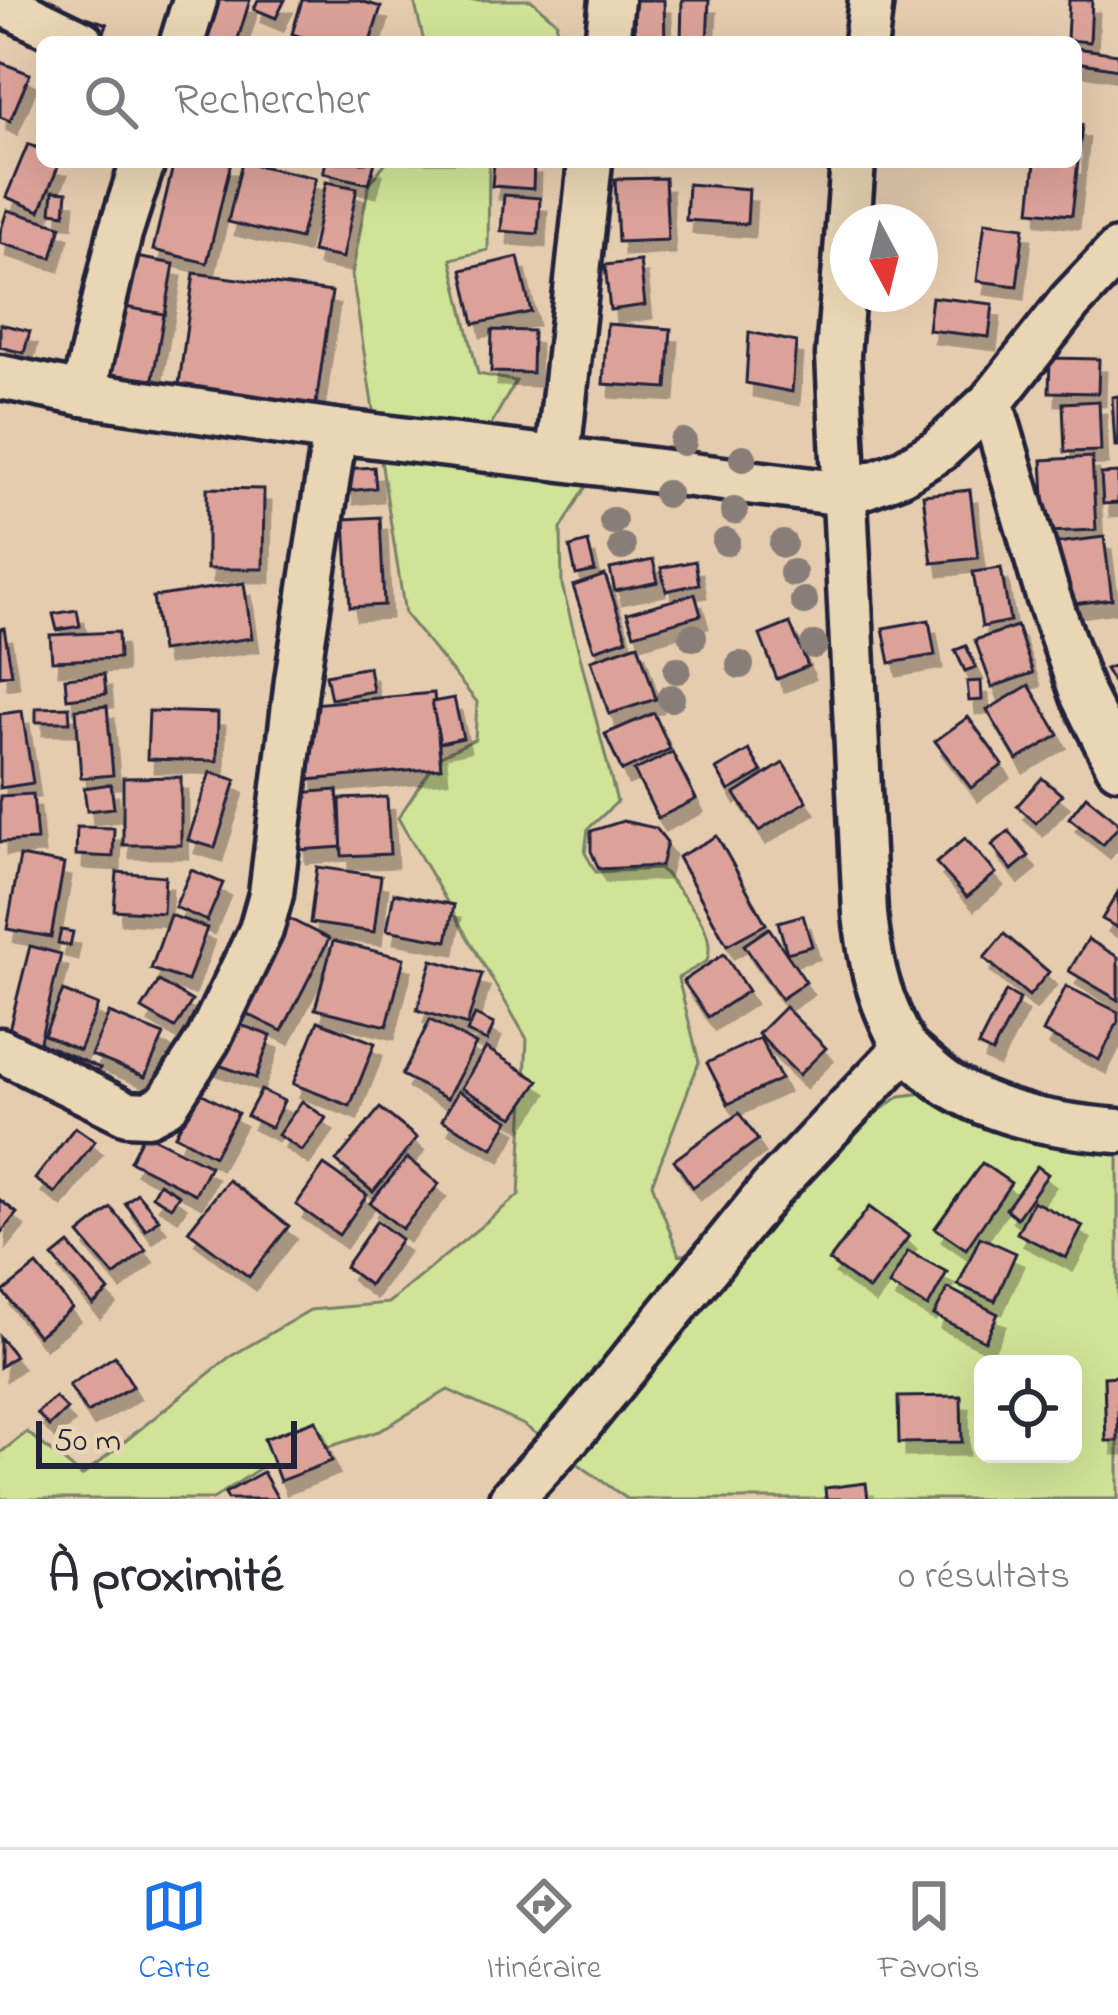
<!DOCTYPE html>
<html lang="fr">
<head>
<meta charset="utf-8">
<style>
  body { margin:0; font-family:"Indie Flower",sans-serif; background:#f7f7f7; color:#2b2b33 }
  .controls { position:absolute; right:36px; bottom:36px; display:grid; overflow:hidden; border-radius:18px; box-shadow:0 12px 48px #0002 }
  .controls button { width:108px; height:108px; display:grid; place-items:center; padding:0; border:0; border-bottom:3px solid #e1e1e2; background:#fff; color:#2b2b33; font:60px sans-serif }
  .compass { position:absolute; left:830px; top:204px; width:108px; height:108px; border-radius:50%; background:#fff; box-shadow:0 12px 48px #0002; rotate:173deg }
  .scale { position:absolute; left:36px; bottom:30px; width:261px; box-sizing:border-box; padding-left:12px; border:6px solid #22223b; border-top:0; font-size:33px; line-height:42px; white-space:nowrap; color:#22223b; -webkit-text-stroke:9px #e9d6b4; paint-order:stroke }
  .list { margin:0; padding:0; list-style:none }
  h2 { display:flex; justify-content:space-between; align-items:center; height:156px; margin:0; padding:0 48px; font-size:51px }
  h2 small { font-size:39px; font-weight:400; color:#7c7c81 }
  .icon { flex:none; width:66px; height:66px; fill:none; stroke:currentColor; stroke-width:2; stroke-linecap:round; stroke-linejoin:round }
  .map { position:relative; flex:none; width:1118px; height:1499px; overflow:hidden }
  .search { position:absolute; background:#fff; box-shadow:0 12px 48px #0002; left:36px; right:36px; top:36px; height:132px; display:flex; align-items:center; gap:30px; box-sizing:border-box; padding:0 42px; border-radius:18px; color:#7c7c81; font-size:45px }
  .sheet { height:348px; background:#fff }
  nav { display:flex; justify-content:space-around; align-items:center; box-sizing:border-box; height:168px; border-top:3px solid #e1e1e2; background:#fff; font-size:33px; color:#7c7c81 }
  nav a { display:grid; justify-items:center; gap:6px }
  nav .on { color:#1a73e8 }
  .map>svg:first-child { display:block }
</style>
</head>
<body>
<div class="map">
<svg width="1118" height="1499" viewBox="0 0 1118 1499">
  <defs>
    <filter id="shadow"><feDropShadow dx="7" dy="13" stdDeviation="0" flood-color="#0004"/></filter>
  </defs>
  <rect width="100%" height="100%" fill="#e6ccaf"/>
  <filter id="ink" filterUnits="userSpaceOnUse"><feTurbulence type="fractalNoise" baseFrequency=".00833" numOctaves="2"/><feDisplacementMap in="SourceGraphic" scale="24" xChannelSelector="R" yChannelSelector="G"/><feConvolveMatrix kernelMatrix="1 2 1 2 8 2 1 2 1" color-interpolation-filters="sRGB"/></filter>
  <g filter="url(#ink)">
    <g fill="#d0e397" stroke="#798269" stroke-width="3" fill-rule="evenodd">
      <path d="M414 0H531L557 22 554 42H424Z"/>
      <path d="M386 162H489L488 250 451 259 478 374 516 381 482 440 589 481 561 529 562 585 617 802 588 829 585 853 596 872 659 869 665 873C683 898 718 928 707 961L678 978 699 1062 652 1184 679 1255 742 1252 833 1144 900 1096 941 1091 1015 1094 1118 1110V1499H627L524 1425 448 1390 379 1431 260 1468 213 1499H0V1453L27 1432 82 1476 228 1358 310 1310 388 1303 519 1195 527 1039 398 818 439 757 475 739 477 702 405 614 352 275 369 184ZM983 1364H1073V1454H983Z"/>
    </g>
    <g fill="#dca299" stroke="#22223b" stroke-width="3" filter="url(#shadow)">
      <path d="M212 0H250L237 42H199Z"/>
      <path d="M258 0H285L276 18 254 9Z"/>
      <path d="M302 0H357L381 7 370 42H320L292 34Z"/>
      <path d="M634 0H664L665 42H635Z"/>
      <path d="M682 0H709L707 42H681Z"/>
      <path d="M1069 0H1092L1090 42 1067 40Z"/>
      <path d="M74 13 107 24 102 38 69 28Z"/>
      <path d="M1076 48 1118 54V69L1076 62Z"/>
      <path d="M0 62 30 74 10 121 0 117Z"/>
      <path d="M1076 124 1082 125 1072 215 1030 211 1035 162H1076Z"/>
      <path d="M28 144 42 150V162H60L40 211 6 197Z"/>
      <path d="M174 162H231L207 263 153 250Z"/>
      <path d="M242 162 316 178 300 239 228 222Z"/>
      <path d="M326 162H375L369 184 323 173Z"/>
      <path d="M494 162H534L533 189 492 186Z"/>
      <path d="M665 178 668 240 618 242 615 179Z"/>
      <path d="M326 182 357 188 343 258 312 252Z"/>
      <path d="M688 184 749 189 747 224 686 220Z"/>
      <path d="M53 191 67 192 65 214 51 212Z"/>
      <path d="M504 195 540 198 538 234 501 231Z"/>
      <path d="M7 210 61 226 52 258 0 243V233Z"/>
      <path d="M985 222 1024 227 1017 286 977 281Z"/>
      <path d="M119 254 174 264 165 315 110 305Z"/>
      <path d="M518 257 531 312 474 324 462 270Z"/>
      <path d="M640 261 645 305 610 310 605 265Z"/>
      <path d="M194 273 332 292 314 418 177 399Z"/>
      <path d="M932 297 993 304 989 337 928 330Z"/>
      <path d="M119 306 164 314 151 390 106 382Z"/>
      <path d="M0 324 30 331 24 353 0 347Z"/>
      <path d="M607 324 671 329 667 388 603 384Z"/>
      <path d="M492 330 533 331 532 373 491 372Z"/>
      <path d="M749 332 796 342 792 392 746 383Z"/>
      <path d="M1050 358 1099 359 1098 393 1049 392Z"/>
      <path d="M1118 396V446H1115L1112 397Z"/>
      <path d="M1099 401 1101 451 1065 452 1063 403Z"/>
      <path d="M1092 457 1096 530 1046 532 1042 460Z"/>
      <path d="M374 467 376 488 347 491 345 469Z"/>
      <path d="M1118 473V503L1103 504 1101 474Z"/>
      <path d="M207 488 264 489 263 569H207Z"/>
      <path d="M970 490 978 558 932 563 923 495Z"/>
      <path d="M380 517 384 605 350 607 345 519Z"/>
      <path d="M1104 537 1112 599 1065 605 1057 543Z"/>
      <path d="M588 542 595 571 576 575 570 547Z"/>
      <path d="M653 560 658 582 615 591 610 569Z"/>
      <path d="M695 561 699 584 666 591 661 568Z"/>
      <path d="M1001 568 1010 621 982 627 973 572Z"/>
      <path d="M605 575 627 639 594 650 573 586Z"/>
      <path d="M244 583 252 638 161 651 153 597Z"/>
      <path d="M695 594 701 615 634 634 627 613Z"/>
      <path d="M77 610 80 626 57 630 53 614Z"/>
      <path d="M929 620 935 655 890 663 883 628Z"/>
      <path d="M790 623 808 666 777 679 760 635Z"/>
      <path d="M1017 626 1033 673 992 687 975 640Z"/>
      <path d="M4 628 12 674 0 676V629Z"/>
      <path d="M118 632 119 658 52 661 50 635Z"/>
      <path d="M638 644 656 699 609 714 591 660Z"/>
      <path d="M966 646 976 667 965 671 955 650Z"/>
      <path d="M1118 664V690L1105 669Z"/>
      <path d="M369 667 373 691 331 699 326 675Z"/>
      <path d="M104 674 106 694 67 699 65 678Z"/>
      <path d="M981 681 982 700 969 701 967 682Z"/>
      <path d="M1029 685 1059 735 1017 760 987 710Z"/>
      <path d="M434 693 441 768 307 780 301 705Z"/>
      <path d="M454 698 463 738 440 743 432 702Z"/>
      <path d="M107 706 113 775 81 778 76 709Z"/>
      <path d="M69 707 70 722H36V708Z"/>
      <path d="M22 711 33 783 0 788V714Z"/>
      <path d="M149 711 218 713 217 761 147 759Z"/>
      <path d="M654 713 670 749 622 771 605 734Z"/>
      <path d="M968 717 1003 765 971 788 935 741Z"/>
      <path d="M749 750 762 772 729 791 716 769Z"/>
      <path d="M672 752 696 799 658 818 634 771Z"/>
      <path d="M783 763 807 801 759 831 735 794Z"/>
      <path d="M210 772 236 780 215 848 188 840Z"/>
      <path d="M181 777V845H123V778Z"/>
      <path d="M1042 778 1062 795 1036 823 1017 806Z"/>
      <path d="M111 784 114 808 87 811 84 788Z"/>
      <path d="M337 790 342 847 299 850 296 793Z"/>
      <path d="M33 794 37 840 0 842V796Z"/>
      <path d="M1086 796 1118 822V827L1103 845 1069 818Z"/>
      <path d="M387 797 390 854 342 856 340 799Z"/>
      <path d="M623 821 656 828 667 842 661 866 599 869 591 851V831Z"/>
      <path d="M77 827 114 828 113 857 76 855Z"/>
      <path d="M1009 831 1029 856 1012 870 992 845Z"/>
      <path d="M717 836 766 924 727 945 678 857Z"/>
      <path d="M965 838 996 873 967 897 936 863Z"/>
      <path d="M20 856 64 864 51 937 7 929Z"/>
      <path d="M317 867 381 876 374 932 310 923Z"/>
      <path d="M191 870 223 883 207 921 175 907Z"/>
      <path d="M117 872 165 876 163 913 114 910Z"/>
      <path d="M1118 892V928L1102 919Z"/>
      <path d="M394 893 454 905 447 941 387 930Z"/>
      <path d="M280 914 329 939 282 1031 233 1007Z"/>
      <path d="M170 915 207 928 188 981 151 969Z"/>
      <path d="M803 915 812 946 787 953 778 922Z"/>
      <path d="M769 928 806 982 781 999 744 945Z"/>
      <path d="M61 930 73 932 70 946 58 943Z"/>
      <path d="M1004 934 1049 972 1029 996 984 958Z"/>
      <path d="M1088 939 1118 957V1000L1069 971Z"/>
      <path d="M333 941 404 958 387 1026 315 1009Z"/>
      <path d="M30 946 61 954 38 1049 6 1042Z"/>
      <path d="M724 954 748 991 708 1017 683 981Z"/>
      <path d="M432 960 482 974 467 1025 417 1010Z"/>
      <path d="M159 981 192 1001 175 1028 142 1009Z"/>
      <path d="M1066 986 1118 1012V1022L1099 1060 1043 1032Z"/>
      <path d="M63 991 98 1005 79 1050 44 1035Z"/>
      <path d="M1006 991 1020 999 992 1053 978 1046Z"/>
      <path d="M785 1007 826 1048 799 1075 758 1034Z"/>
      <path d="M109 1013 164 1035 145 1077 91 1055Z"/>
      <path d="M475 1015 494 1024 487 1041 467 1032Z"/>
      <path d="M225 1019 271 1036 256 1078 210 1062Z"/>
      <path d="M430 1020 476 1044 447 1099 402 1075Z"/>
      <path d="M318 1021 375 1043 350 1106 293 1084Z"/>
      <path d="M760 1038 781 1079 728 1104 707 1063Z"/>
      <path d="M48 1046 100 1068 92 1088 40 1066Z"/>
      <path d="M486 1048 539 1081 514 1117 461 1088Z"/>
      <path d="M261 1090 284 1101 271 1128 247 1116Z"/>
      <path d="M458 1091 509 1120 493 1148 442 1120Z"/>
      <path d="M199 1092 238 1113 214 1156 175 1135Z"/>
      <path d="M302 1101 326 1118 302 1151 278 1135Z"/>
      <path d="M380 1108 417 1138 373 1192 336 1161Z"/>
      <path d="M739 1113 758 1140 693 1187 674 1160Z"/>
      <path d="M75 1127 95 1141 55 1193 35 1179Z"/>
      <path d="M144 1133 210 1166 195 1194 130 1161Z"/>
      <path d="M407 1158 439 1184 402 1229 370 1203Z"/>
      <path d="M982 1163 1011 1183 966 1249 935 1228Z"/>
      <path d="M324 1165 367 1195 339 1235 296 1205Z"/>
      <path d="M1037 1166 1048 1174 1017 1218 1006 1209Z"/>
      <path d="M228 1180 289 1226 249 1277 188 1231Z"/>
      <path d="M159 1183 179 1195 171 1207 152 1196Z"/>
      <path d="M137 1193 159 1219 146 1230 125 1203Z"/>
      <path d="M0 1200 17 1213 0 1234Z"/>
      <path d="M1033 1201 1083 1226 1066 1258 1017 1233Z"/>
      <path d="M869 1207 909 1236 869 1290 829 1261Z"/>
      <path d="M111 1208 146 1250 114 1276 79 1234Z"/>
      <path d="M377 1221 401 1239 369 1285 345 1267Z"/>
      <path d="M980 1237 1016 1253 995 1301 958 1285Z"/>
      <path d="M69 1244 109 1291 93 1305 53 1257Z"/>
      <path d="M908 1251 947 1272 928 1307 889 1285Z"/>
      <path d="M37 1265 72 1308 38 1336 3 1292Z"/>
      <path d="M948 1288 998 1314 985 1341 934 1315Z"/>
      <path d="M0 1337 15 1356 0 1367Z"/>
      <path d="M115 1356 133 1386 87 1413 69 1385Z"/>
      <path d="M1118 1376V1441H1106L1104 1377Z"/>
      <path d="M961 1396 962 1442 899 1443 898 1397Z"/>
      <path d="M55 1397 67 1409 49 1426 37 1413Z"/>
      <path d="M316 1420 332 1461 280 1481 264 1439Z"/>
      <path d="M263 1472 278 1499H228L225 1493Z"/>
      <path d="M866 1483 868 1499H826L825 1488Z"/>
    </g>
    <g fill="none" stroke-linecap="round" stroke-linejoin="round">
      <defs>
        <g id="street">
          <path d="M0 2 82 42"/>
          <path d="M182 42 195 0"/>
          <path d="M607 42 612 0"/>
          <path d="M866 42 871 0"/>
          <path d="M853 162 838 355 865 914C871 968 879 1000 905 1048"/>
          <path d="M0 377 83 394 335 431 845 494 901 473 939 450 991 402 1070 302 1118 251"/>
          <path d="M83 394 120 233 143 162"/>
          <path d="M991 402 1048 596 1083 696 1118 766"/>
          <path d="M558 456 590 162"/>
          <path d="M0 1050 127 1113 148 1114 167 1104 208 1040 261 930 271 894 297 680 335 431"/>
          <path d="M511 1499 580 1424 771 1189 905 1048C919 1060 933 1074 948 1084 999 1117 1060 1126 1118 1131"/>
        </g>
      </defs>
      <use href="#street" stroke="#22223b" stroke-width="51"/>
      <use href="#street" stroke="#e9d6b4" stroke-width="42"/>
    </g>
    <g fill="#887e77">
      <circle cx="683" cy="442" r="14"/>
      <circle cx="743" cy="458" r="14"/>
      <circle cx="667" cy="494" r="14"/>
      <circle cx="734" cy="511" r="14"/>
      <circle cx="613" cy="521" r="14"/>
      <circle cx="726" cy="542" r="14"/>
      <circle cx="783" cy="544" r="14"/>
      <circle cx="622" cy="547" r="14"/>
      <circle cx="793" cy="573" r="14"/>
      <circle cx="804" cy="601" r="14"/>
      <circle cx="693" cy="637" r="14"/>
      <circle cx="814" cy="645" r="14"/>
      <circle cx="740" cy="665" r="14"/>
      <circle cx="677" cy="670" r="14"/>
      <circle cx="671" cy="698" r="14"/>
    </g>
  </g>
</svg>
<div class="controls">
<button><svg class="icon" aria-label="locate" viewBox="0 0 24 24"><circle cx="12" cy="12" r="6"/><path d="M12 2v4M12 18v4M2 12h4M18 12h4"/></svg></button>
</div>
<svg class="compass" viewBox="-18 -18 36 36"><path d="M0-13l5 13h-10z" fill="#e53935"/><path d="M0 13l5-13h-10z" fill="#7c7c81"/></svg>
<div class="scale">50 m</div>
<div class="search"><svg class="icon" aria-label="search" viewBox="0 0 24 24"><circle cx="10" cy="10" r="6"/><path d="M15 15l6 6"/></svg>Rechercher</div>
</div>
<section class="sheet">
<h2>À proximité<small>0 résultats</small></h2>
<ul class="list">
</ul>
</section>
<nav>
<a class="on"><svg class="icon" aria-label="map" viewBox="0 0 24 24"><path d="M3 6l6-2 6 2 6-2v14l-6 2-6-2-6 2zM9 4v14M15 6v14"/></svg>Carte</a>
<a><svg class="icon" aria-label="directions" viewBox="0 0 24 24"><path d="M12 3l9 9-9 9-9-9zM9 14v-3h6M13 9l2 2-2 2"/></svg>Itinéraire</a>
<a><svg class="icon" aria-label="saved" viewBox="0 0 24 24"><path d="M7 4h10v16l-5-4-5 4z"/></svg>Favoris</a>
</nav>
</body>
</html>
